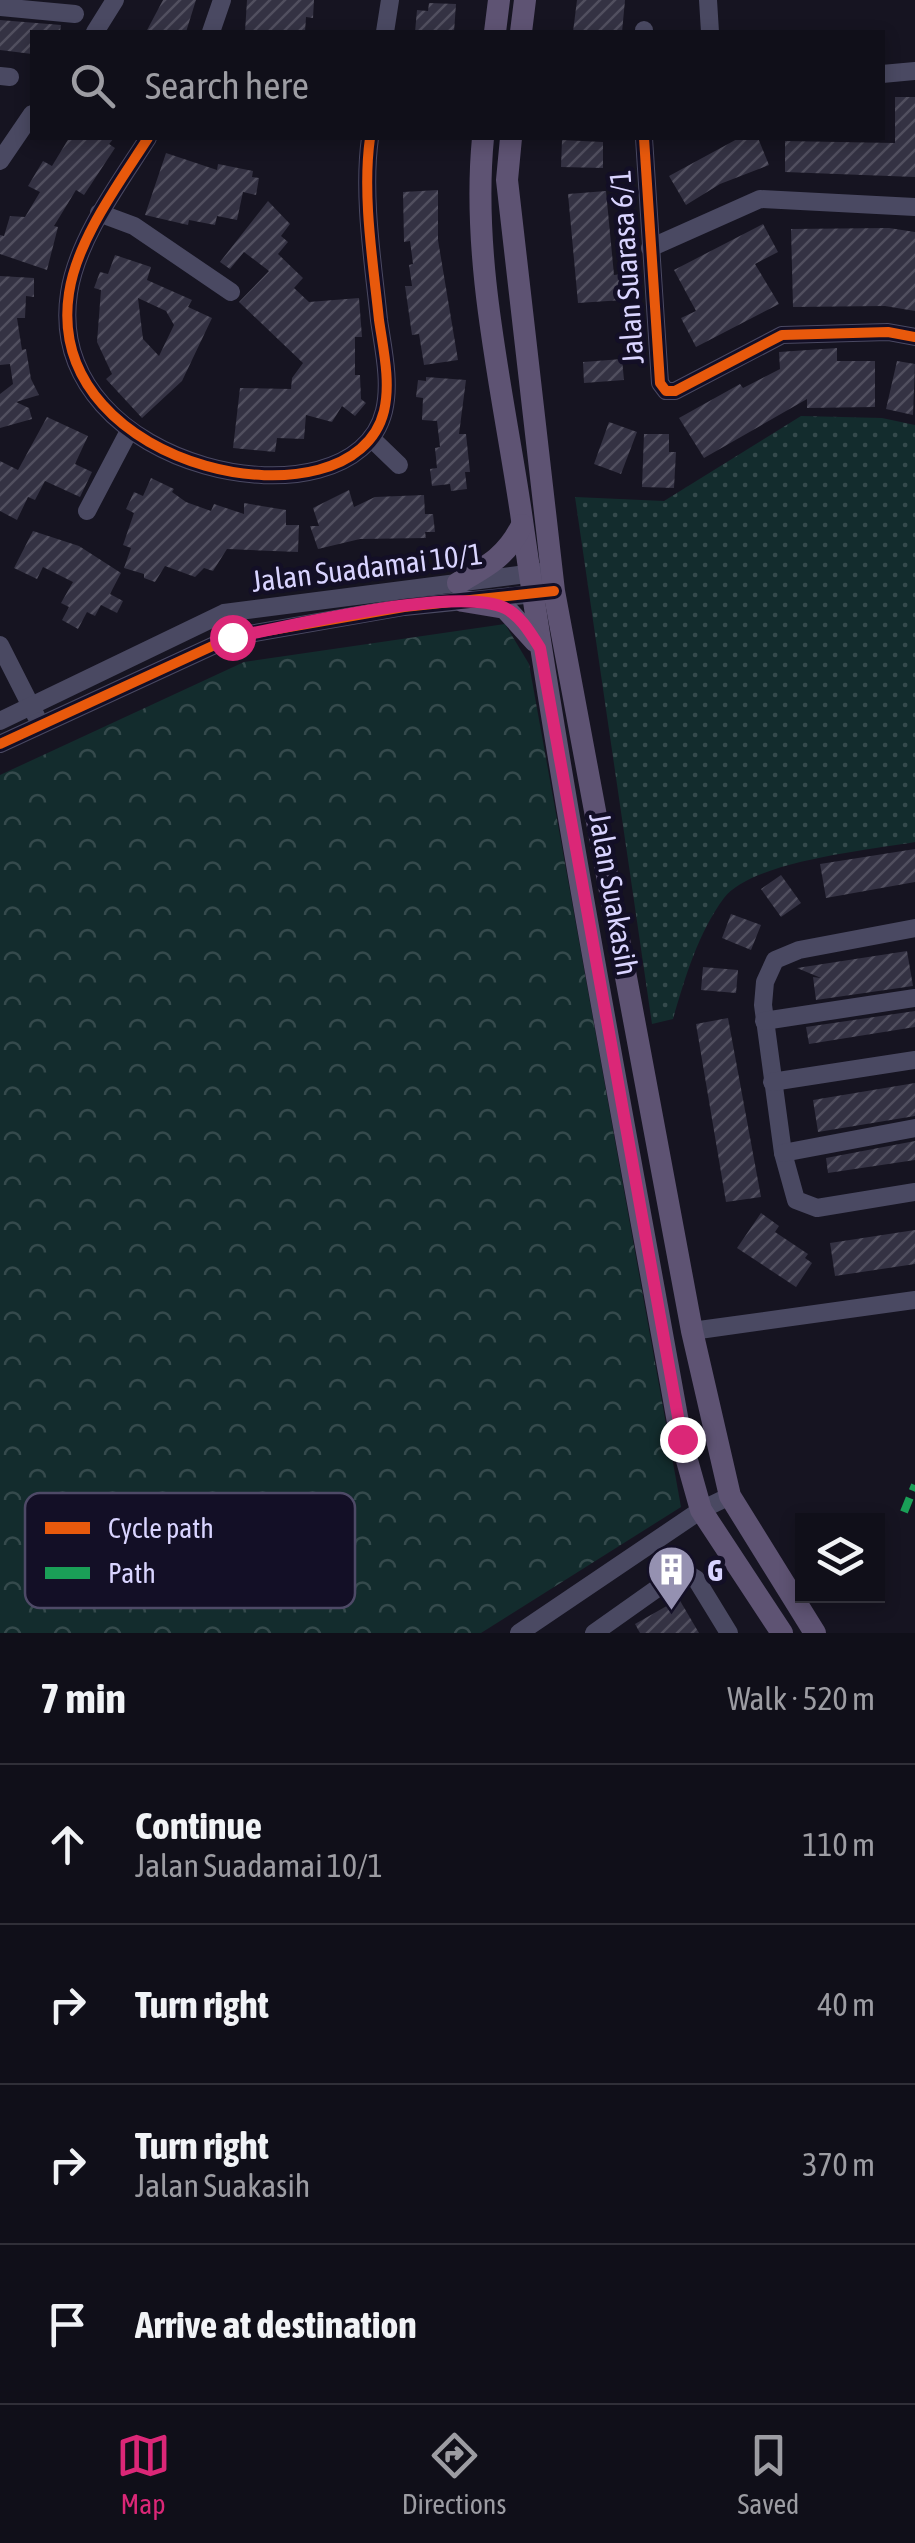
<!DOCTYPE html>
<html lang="en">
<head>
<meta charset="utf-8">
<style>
  body { margin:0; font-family:"Asap Condensed",sans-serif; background:#191822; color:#f1f3f6 }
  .controls { position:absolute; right:30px; bottom:30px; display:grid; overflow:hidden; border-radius:0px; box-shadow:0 5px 15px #0003 }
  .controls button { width:90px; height:90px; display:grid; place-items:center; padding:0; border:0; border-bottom:2px solid #302f38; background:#100f19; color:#f1f3f6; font:50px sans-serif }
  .stop { position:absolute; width:30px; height:30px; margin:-22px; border:8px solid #db2777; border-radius:50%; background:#fff }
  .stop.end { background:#db2777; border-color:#fff; box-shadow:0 2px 10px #0008 }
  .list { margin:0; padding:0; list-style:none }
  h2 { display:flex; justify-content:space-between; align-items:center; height:130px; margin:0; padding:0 40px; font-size:42px }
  h2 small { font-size:32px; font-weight:400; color:#9c9ca2 }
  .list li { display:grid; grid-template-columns:65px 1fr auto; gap:30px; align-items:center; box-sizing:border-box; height:160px; padding:0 40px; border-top:2px solid #302f38 }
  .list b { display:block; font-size:38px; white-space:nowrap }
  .list p { margin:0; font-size:32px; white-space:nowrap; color:#9c9ca2 }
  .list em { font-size:32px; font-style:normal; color:#9c9ca2 }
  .icon { flex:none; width:55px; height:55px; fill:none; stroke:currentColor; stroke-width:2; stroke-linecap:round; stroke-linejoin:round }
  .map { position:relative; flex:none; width:915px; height:1633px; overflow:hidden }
  .search { position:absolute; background:#100f19; box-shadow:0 5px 15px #0003; left:30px; right:30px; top:30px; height:110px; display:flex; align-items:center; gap:25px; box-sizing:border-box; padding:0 35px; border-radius:0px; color:#9c9ca2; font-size:38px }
  .sheet { height:770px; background:#100f19 }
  nav { display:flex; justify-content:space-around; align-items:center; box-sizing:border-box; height:140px; border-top:2px solid #302f38; background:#100f19; font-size:28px; color:#9c9ca2 }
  nav a { display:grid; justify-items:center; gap:5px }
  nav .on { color:#db2777 }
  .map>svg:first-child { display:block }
</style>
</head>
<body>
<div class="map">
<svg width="915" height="1633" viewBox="0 0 915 1633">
  <defs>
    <pattern id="forest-crowns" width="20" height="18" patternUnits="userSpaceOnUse" patternTransform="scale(2.5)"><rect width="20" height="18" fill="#132c2d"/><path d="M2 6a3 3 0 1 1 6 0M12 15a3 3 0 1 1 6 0" fill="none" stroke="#354a4c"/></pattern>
    <pattern id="park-dots" width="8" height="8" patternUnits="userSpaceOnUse" patternTransform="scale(2.5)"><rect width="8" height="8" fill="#132c2d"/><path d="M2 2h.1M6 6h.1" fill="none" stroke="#354a4c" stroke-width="1.8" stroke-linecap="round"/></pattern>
    <pattern id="building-hatch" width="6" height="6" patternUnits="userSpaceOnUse" patternTransform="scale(2.5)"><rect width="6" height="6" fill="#343243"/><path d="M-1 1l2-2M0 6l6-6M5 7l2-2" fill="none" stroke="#514f5f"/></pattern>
  </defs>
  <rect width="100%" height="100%" fill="#161421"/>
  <path fill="url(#forest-crowns)" d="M505 624 529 664 681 1507 481 1633H0V775L244 662Z"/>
  <path fill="url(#park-dots)" d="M801 416 882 418 915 425V842C870 850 752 861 724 898 698 933 685 978 673 1019L652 1024 575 497 664 501Z"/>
  <g fill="url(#building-hatch)" fill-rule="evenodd">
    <path d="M163 0H196L186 32H146Z"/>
    <path d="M247 0H314L313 18 306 17 305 32H245Z"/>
    <path d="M577 0H625L622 32H573Z"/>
    <path d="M429 3 456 4 454 32H415L417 10 428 11Z"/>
    <path d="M0 20 61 25 60 32H32V54L0 50Z"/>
    <path d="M895 97H915V177L785 172V141L895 143Z"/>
    <path d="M69 138H114L109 144 115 148 84 195 76 190 54 226 58 227 47 270 0 254V235L4 236 10 216 25 217 40 192 28 186 43 161 52 166Z"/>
    <path d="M739 138H758L769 165 720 184 686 205 669 176Z"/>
    <path d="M562 140 603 142V168L561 167Z"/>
    <path d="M166 153 217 170 218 164 253 171 252 177 259 178 256 195 243 192 237 220 217 216 215 225 189 220 188 225 145 215Z"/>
    <path d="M438 190V240L458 360 424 365 419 334 412 335 405 286H412L409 265 413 264 410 241 404 242 403 192Z"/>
    <path d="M606 191 614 275 621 274 623 300 578 303 568 194Z"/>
    <path d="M268 201 290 224 281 236 288 242 278 254 303 278 294 288 309 302 359 298 362 337H355V375H360L361 399 366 403 355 416 342 406 332 422 306 415 304 439 277 438 275 452 233 448 240 388 291 389 292 378 303 363 239 302 269 271 244 252 230 269 220 262Z"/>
    <path d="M763 224 778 252 755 264 779 304 696 347 681 318 696 311 674 270Z"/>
    <path d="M889 228 915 232V311L885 306 793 307 791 229Z"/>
    <path d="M115 255 151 267 147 280 192 300 188 307 212 318 182 381 142 418 106 379 112 374 97 342 101 290 94 288 100 272 108 274ZM138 298 166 311 174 325 159 356 143 339Z"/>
    <path d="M0 276 34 278V297L26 296 25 318H17L22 350 26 349 31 379 39 395 16 402 29 408 32 419 0 428V394L13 384 10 364 0 365Z"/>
    <path d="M837 348V361H875V407L807 408V399L704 458 679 418 740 384 743 388 780 369 779 352Z"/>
    <path d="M622 359 624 380 584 383 583 362Z"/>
    <path d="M897 361 915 364 913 415 886 409Z"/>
    <path d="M426 377 466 380 459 434H466L470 472H465L467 489 451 491 450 484 432 486 430 469 437 468 435 448 440 447 437 421 422 420 423 398 416 397 418 380 426 381Z"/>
    <path d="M47 417 88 436 75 464 92 472 80 497 45 481 35 500 28 497 17 520 0 511V461L18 470Z"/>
    <path d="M609 422 637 432 621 474 594 464Z"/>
    <path d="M644 434H669V452H676L674 488 642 487Z"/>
    <path d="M151 478 174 489 172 492 186 502 211 511 214 504 244 514V503L286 510V525H299L298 552 227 549 213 571 204 568 195 577 165 566 155 582 144 578V574L124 568 131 548 123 545 134 513 126 509 134 492 143 496Z"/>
    <path d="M349 490 354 507 375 497 424 495 425 514H433L435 532H425L426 538 360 539 318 549 310 526H319L313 508Z"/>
    <path d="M33 531 79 546 121 573 110 594 123 601 117 613 101 605 95 616 87 612 78 629 62 620 69 607 61 603 73 582 43 567 37 579 14 568Z"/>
    <path d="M915 849V882L826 898 820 864Z"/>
    <path d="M781 875 801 903 781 917 761 889Z"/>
    <path d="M731 914 761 925 751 950 722 938Z"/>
    <path d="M907 951 913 986 816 1000 813 977 821 978 797 968Z"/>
    <path d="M703 967 738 970 736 993 701 990Z"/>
    <path d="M915 1011V1027L809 1044 806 1027Z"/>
    <path d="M728 1018 761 1197 726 1202 696 1024Z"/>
    <path d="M915 1083V1116L818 1132 813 1100Z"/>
    <path d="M915 1141V1160L828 1173 826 1158Z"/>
    <path d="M761 1213 779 1226 775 1232 808 1254 805 1258 812 1263 796 1287 737 1248Z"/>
    <path d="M915 1230V1264L835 1276 830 1243Z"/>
    <path d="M679 1599 699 1633H640L635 1624Z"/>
  </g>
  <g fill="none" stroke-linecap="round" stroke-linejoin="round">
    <g stroke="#4a4962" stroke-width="18">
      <path d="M708 0 710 32"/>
      <path d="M0 7 75 14"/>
      <path d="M644 30V32"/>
      <path d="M95 32 115 0"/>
      <path d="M211 32 222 0"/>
      <path d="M385 32 390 0"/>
      <path d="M882 74 915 71"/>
      <path d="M0 76 10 77"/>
      <path d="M148 138C120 182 77 239 69 293 42 473 354 534 384 411 391 382 383 348 379 320 373 262 362 195 370 138"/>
      <path d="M644 138 660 383 666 391H675L782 335 888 332 915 337"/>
      <path d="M0 161 32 114"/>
      <path d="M99 213 134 226 231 292"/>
      <path d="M650 248 760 199 915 207"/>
      <path d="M371 438 399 465"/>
      <path d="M87 511 129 431"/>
      <path d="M0 645 36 716"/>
      <path d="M0 721 224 613 542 572"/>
      <path d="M0 744 232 637 404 607 544 593"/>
      <path d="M915 928 799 950 775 960 765 982 763 1005 783 1153 796 1200 817 1208 915 1192"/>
      <path d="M764 1021 915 998"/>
      <path d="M772 1082 915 1060"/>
      <path d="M783 1153 915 1128"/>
      <path d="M692 1331 915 1300"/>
      <path d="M519 1633 701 1510 730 1496"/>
      <path d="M594 1633 676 1575 686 1573 696 1579 729 1633"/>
    </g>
    <g stroke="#5e5373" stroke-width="22">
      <path d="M495 32 499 0"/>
      <path d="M521 32 525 0"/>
      <path d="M483 138C471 261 503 391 521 513 565 823 626 1131 681 1439L701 1510 782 1633"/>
      <path d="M511 138 507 180 554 591 692 1331 730 1496 815 1633"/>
      <path d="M458 583C488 566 507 556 522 525"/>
      <path d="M463 601 505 608 535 641"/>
    </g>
    <path stroke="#1a9f57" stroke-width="8" stroke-dasharray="15 8" stroke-linecap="butt" d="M904 1512 915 1485"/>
    <defs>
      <g id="cycleway">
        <path d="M148 138C120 182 77 239 69 293 42 473 354 534 384 411 391 382 383 348 379 320 373 262 362 195 370 138"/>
        <path d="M644 138 660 383 666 391H675L782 335 888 332 915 337"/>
        <path d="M0 744 232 637 404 607 554 591"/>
      </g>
    </defs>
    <use href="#cycleway" stroke="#130f26" stroke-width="16"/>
    <use href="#cycleway" stroke="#e8590c" stroke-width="10"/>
  </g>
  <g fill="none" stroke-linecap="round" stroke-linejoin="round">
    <path stroke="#db2777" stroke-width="12" d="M232 637C290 627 456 585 505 608 521 616 531 634 540 648L682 1439"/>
  </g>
  <defs>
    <symbol id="building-pin" viewBox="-11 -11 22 30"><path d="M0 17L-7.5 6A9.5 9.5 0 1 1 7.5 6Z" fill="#9591b1" stroke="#130f26"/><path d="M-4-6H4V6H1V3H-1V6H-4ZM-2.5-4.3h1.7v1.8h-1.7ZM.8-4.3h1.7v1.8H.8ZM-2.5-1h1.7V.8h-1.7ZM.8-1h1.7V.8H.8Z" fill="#fff"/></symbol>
  </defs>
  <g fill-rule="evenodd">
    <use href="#building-pin" x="644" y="1542" width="55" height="75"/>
  </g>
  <g text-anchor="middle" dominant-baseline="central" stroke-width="9" stroke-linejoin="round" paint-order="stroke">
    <g font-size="30" fill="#d9d4ff" stroke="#130f26">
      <text transform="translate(626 267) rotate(-94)">Jalan Suarasa 6/1</text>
      <text transform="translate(367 567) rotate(-7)">Jalan Suadamai 10/1</text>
      <text transform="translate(614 894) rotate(80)">Jalan Suakasih</text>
    </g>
    <g font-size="30" font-weight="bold" fill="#d9d4ff" stroke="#130f26" text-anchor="start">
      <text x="707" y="1570">G</text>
    </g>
  </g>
  <rect x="25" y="1493" width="330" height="115" rx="15" fill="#130f26" stroke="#4e4a67" stroke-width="2.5"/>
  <rect x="45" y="1522" width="45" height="12" fill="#e8590c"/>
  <rect x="45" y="1567" width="45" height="12" fill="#1a9f57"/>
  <g font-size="28" fill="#d9d4ff">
    <text x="108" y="1538">Cycle path</text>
    <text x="108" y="1583">Path</text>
  </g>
</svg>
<div class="controls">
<button><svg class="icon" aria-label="layers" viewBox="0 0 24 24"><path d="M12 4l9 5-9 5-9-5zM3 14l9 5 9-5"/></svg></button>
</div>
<div class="stop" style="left:232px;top:637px"></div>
<div class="stop end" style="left:682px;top:1439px"></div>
<div class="search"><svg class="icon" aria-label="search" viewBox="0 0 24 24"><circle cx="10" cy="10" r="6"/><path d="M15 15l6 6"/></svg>Search here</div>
</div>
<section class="sheet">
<h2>7 min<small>Walk · 520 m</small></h2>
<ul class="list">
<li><svg class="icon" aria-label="ahead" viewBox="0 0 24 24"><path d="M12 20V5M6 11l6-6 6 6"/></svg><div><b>Continue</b><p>Jalan Suadamai 10/1</p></div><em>110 m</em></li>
<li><svg class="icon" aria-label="right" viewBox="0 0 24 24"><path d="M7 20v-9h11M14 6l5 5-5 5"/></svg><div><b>Turn right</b></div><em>40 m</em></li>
<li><svg class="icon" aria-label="right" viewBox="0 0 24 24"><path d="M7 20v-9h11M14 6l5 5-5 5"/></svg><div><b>Turn right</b><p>Jalan Suakasih</p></div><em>370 m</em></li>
<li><svg class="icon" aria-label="arrive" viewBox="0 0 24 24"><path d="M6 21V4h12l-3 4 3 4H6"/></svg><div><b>Arrive at destination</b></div></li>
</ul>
</section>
<nav>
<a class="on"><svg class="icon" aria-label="map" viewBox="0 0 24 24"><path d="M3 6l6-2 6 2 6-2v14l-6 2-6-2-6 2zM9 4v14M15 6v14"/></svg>Map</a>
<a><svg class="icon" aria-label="directions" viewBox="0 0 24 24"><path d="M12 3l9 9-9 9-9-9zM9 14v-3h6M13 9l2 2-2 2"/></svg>Directions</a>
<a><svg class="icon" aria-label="saved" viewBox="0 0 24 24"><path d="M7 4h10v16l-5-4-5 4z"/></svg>Saved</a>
</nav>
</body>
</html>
